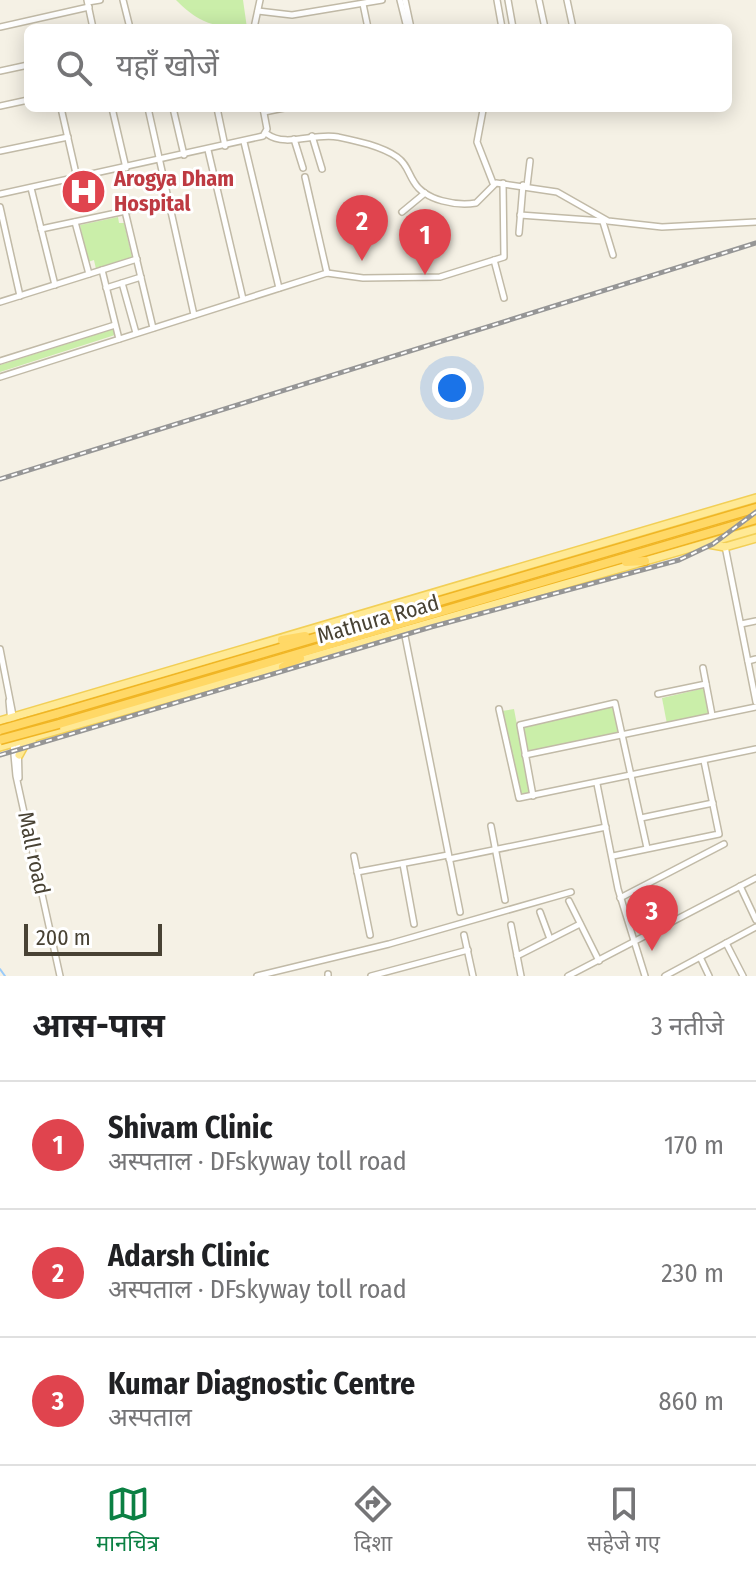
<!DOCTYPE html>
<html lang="hi">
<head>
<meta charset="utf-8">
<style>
  body { margin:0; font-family:"Fira Sans Condensed","Noto Sans Devanagari",sans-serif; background:#f6f6f6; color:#202124 }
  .scale { position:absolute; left:24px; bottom:20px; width:138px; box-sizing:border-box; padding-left:8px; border:4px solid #484234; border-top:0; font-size:22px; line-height:28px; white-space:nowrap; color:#484234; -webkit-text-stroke:6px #fff; paint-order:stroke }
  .you { position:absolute; left:452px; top:388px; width:28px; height:28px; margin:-20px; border:6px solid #fff; border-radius:50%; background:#1a73e8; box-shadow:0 0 0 12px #1a73e833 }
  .badge { display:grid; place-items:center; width:52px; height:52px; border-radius:50%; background:#0b8043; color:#fff; font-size:26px; font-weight:700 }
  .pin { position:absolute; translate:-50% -66px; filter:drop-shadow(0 2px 4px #0008) }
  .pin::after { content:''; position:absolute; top:42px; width:28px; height:24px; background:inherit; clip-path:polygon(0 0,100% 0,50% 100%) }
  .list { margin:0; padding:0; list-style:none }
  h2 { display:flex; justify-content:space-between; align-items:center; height:104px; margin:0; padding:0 32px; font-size:34px }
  h2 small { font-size:26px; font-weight:400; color:#757577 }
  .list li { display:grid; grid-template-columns:52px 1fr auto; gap:24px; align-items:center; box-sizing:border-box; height:128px; padding:0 32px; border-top:2px solid #e0e0e0 }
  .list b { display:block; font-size:30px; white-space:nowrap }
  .list p { margin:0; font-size:26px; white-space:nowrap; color:#757577 }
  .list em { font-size:26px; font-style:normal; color:#757577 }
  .icon { flex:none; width:44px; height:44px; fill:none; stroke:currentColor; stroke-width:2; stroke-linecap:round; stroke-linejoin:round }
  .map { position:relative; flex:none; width:756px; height:976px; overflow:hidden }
  .search { position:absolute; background:#fff; box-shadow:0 4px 20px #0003; left:24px; right:24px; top:24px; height:88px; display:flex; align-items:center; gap:20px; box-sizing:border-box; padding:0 28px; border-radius:12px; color:#757577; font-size:30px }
  .sheet { height:488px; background:#fff }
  nav { display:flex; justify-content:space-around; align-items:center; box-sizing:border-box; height:112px; border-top:2px solid #e0e0e0; background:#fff; font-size:22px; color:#757577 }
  nav a { display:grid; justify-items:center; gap:4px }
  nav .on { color:#0b8043 }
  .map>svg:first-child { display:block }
</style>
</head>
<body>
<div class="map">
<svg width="756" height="976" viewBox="0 0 756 976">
  <rect width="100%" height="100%" fill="#f5f1e5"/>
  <g fill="#caeea9">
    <path d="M176 0H243L247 28C216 28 198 23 176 0Z"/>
    <path d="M118 217 119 223H124L132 257 96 269 94 260 88 262 80 225Z"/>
    <path d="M113 329 115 335 0 372V365Z"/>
    <path d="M705 688 710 713 667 724 662 698Z"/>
    <path d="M614 705 620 732 528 752 522 726Z"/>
    <path d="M514 709 530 793 519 795 502 711Z"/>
  </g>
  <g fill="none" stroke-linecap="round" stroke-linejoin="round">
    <path stroke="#9acbf9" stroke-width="2" d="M0 969 5 976"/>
    <defs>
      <g id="minor">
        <path d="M87 0 93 28"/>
        <path d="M123 0 130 28"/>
        <path d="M400 0 407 28"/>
        <path d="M405 0 411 28"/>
        <path d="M497 0 502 28"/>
        <path d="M508 0 513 28"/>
        <path d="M539 0 545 28"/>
        <path d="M567 0 573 28"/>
        <path d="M88 2 100 0"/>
        <path d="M363 4 368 28"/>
        <path d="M258 11 292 15 382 0"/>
        <path d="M0 27 89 7"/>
        <path d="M186 28H200"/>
        <path d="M254 28 260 0"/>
        <path d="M0 71 28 65"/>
        <path d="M0 106 28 100"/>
        <path d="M61 108 77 178"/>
        <path d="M112 108 126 168"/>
        <path d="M148 108 194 315"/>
        <path d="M173 108 184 155"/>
        <path d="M217 108 225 146"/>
        <path d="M483 110 477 142 493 183"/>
        <path d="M264 112 284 108"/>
        <path d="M267 134C286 148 315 132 338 137 357 141 381 146 397 157 407 164 408 173 414 182 425 201 457 206 476 203L496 183 557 192 608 221 662 227 756 222"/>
        <path d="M312 136 322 169"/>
        <path d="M294 139 303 168"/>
        <path d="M244 142 279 288"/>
        <path d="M208 150 243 299"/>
        <path d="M0 151 68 137"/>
        <path d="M305 177 327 273"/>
        <path d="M527 186 530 161"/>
        <path d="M31 188 55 285"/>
        <path d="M0 194 263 136 267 129 263 108"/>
        <path d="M0 207 20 296"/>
        <path d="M125 211 153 328"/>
        <path d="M402 212 425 193"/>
        <path d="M520 215 603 221"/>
        <path d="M75 222 89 274"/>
        <path d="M603 222 613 255"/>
        <path d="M41 229 168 202"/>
        <path d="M519 233 523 185"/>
        <path d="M494 260 504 298"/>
        <path d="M102 270 119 339"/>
        <path d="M122 283 136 333"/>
        <path d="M106 288 141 277"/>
        <path d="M0 302 137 259"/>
        <path d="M0 361 115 325"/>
        <path d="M0 377 327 273 363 278 440 277 504 257 503 183"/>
        <path d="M725 546 756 702"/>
        <path d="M741 624 756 621"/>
        <path d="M404 631 460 912"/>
        <path d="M0 649 18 741 19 778"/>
        <path d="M748 661 756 659"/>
        <path d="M703 668 712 715"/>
        <path d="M658 694 706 684"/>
        <path d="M9 701 16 776 60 976"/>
        <path d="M499 709 519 798 756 749"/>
        <path d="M525 755 756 707"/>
        <path d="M597 784 618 889 645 976"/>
        <path d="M533 796 520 725 615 703 647 848"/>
        <path d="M641 818 713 803"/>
        <path d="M491 826 505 900"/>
        <path d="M354 856 370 935"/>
        <path d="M613 856 719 834 704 761"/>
        <path d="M449 859 606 827"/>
        <path d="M403 864 414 924"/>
        <path d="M357 872 448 855"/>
        <path d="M740 886 756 920"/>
        <path d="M620 898 724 844"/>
        <path d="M569 901 599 961"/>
        <path d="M540 912 550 939"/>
        <path d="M511 925 521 976"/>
        <path d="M464 935 473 976"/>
        <path d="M726 943 743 976"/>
        <path d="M517 956 580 924"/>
        <path d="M700 957 709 976"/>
        <path d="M328 974V976"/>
        <path d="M257 976 389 944 571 892"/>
        <path d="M371 976 468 950"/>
        <path d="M568 976 756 878"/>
        <path d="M665 976 756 927"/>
      </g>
      <g id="major">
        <path d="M708 544 725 547 756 538"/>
        <path d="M0 721 756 498"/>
        <path d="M0 747 756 529"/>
        <path d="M19 755 25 744 32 741"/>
      </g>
      <g id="highway">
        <path d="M626 562 645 561"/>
        <path d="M282 640 305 636"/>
        <path d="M283 667 300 658"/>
        <path d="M56 714 756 508"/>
        <path d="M59 724 756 519"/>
      </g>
    </defs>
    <use href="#minor" stroke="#c1baa7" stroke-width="8"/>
    <use href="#major" stroke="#f2cf56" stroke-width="10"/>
    <use href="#highway" stroke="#f0b524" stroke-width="11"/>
    <use href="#minor" stroke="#fff" stroke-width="5"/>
    <use href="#major" stroke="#ffe994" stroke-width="7"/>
    <use href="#highway" stroke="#ffd866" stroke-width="8"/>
    <defs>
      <g id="rail">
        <path d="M0 479 756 243"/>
        <path d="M0 755 431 627 679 560 713 544 756 512"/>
      </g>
    </defs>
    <use href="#rail" stroke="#969696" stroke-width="5"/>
    <use href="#rail" stroke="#fff" stroke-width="2" stroke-dasharray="6" stroke-linecap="butt"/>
    <defs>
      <g id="highway-bridge">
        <path d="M0 730 56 714"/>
        <path d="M0 740 59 724"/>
      </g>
    </defs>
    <use href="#highway-bridge" stroke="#f0b524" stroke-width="11" stroke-linecap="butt"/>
    <use href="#highway-bridge" stroke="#ffd866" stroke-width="8"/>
  </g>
  <defs>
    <symbol id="hospital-disc" viewBox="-11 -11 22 22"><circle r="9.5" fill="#e0444e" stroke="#fff"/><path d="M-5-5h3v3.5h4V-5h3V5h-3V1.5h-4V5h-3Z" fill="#fff"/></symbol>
  </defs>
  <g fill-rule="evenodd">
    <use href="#hospital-disc" x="58" y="166" width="51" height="51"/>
  </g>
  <g text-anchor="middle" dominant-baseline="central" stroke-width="6" stroke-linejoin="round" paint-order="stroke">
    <g font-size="22" font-weight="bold" fill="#be3a42" stroke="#fff" text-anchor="start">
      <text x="114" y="178">Arogya Dham<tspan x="114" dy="25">Hospital</tspan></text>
    </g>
    <g font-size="22" fill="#484234" stroke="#fff">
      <text transform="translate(378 619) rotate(-16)">Mathura Road</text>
      <text transform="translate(34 853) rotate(78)">Mall road</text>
    </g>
  </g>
</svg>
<div class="scale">200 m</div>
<div class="you"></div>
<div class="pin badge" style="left:425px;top:275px;background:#e0444e">1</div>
<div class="pin badge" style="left:362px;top:261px;background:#e0444e">2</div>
<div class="pin badge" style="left:652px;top:951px;background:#e0444e">3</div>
<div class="search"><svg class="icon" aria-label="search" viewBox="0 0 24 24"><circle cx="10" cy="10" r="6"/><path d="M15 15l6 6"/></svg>यहाँ खोजें</div>
</div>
<section class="sheet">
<h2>आस-पास<small>3 नतीजे</small></h2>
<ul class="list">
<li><span class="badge" style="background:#e0444e">1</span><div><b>Shivam Clinic</b><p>अस्पताल · DFskyway toll road</p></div><em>170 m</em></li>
<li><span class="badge" style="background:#e0444e">2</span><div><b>Adarsh Clinic</b><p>अस्पताल · DFskyway toll road</p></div><em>230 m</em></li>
<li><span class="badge" style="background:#e0444e">3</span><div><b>Kumar Diagnostic Centre</b><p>अस्पताल</p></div><em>860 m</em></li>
</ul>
</section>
<nav>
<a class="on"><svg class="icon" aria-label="map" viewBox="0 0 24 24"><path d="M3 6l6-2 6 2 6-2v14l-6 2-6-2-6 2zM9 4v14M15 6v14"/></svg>मानचित्र</a>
<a><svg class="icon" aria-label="directions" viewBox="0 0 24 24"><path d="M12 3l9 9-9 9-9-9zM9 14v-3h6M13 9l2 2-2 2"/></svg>दिशा</a>
<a><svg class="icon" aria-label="saved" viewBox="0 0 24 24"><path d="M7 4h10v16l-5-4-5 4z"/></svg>सहेजे गए</a>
</nav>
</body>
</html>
